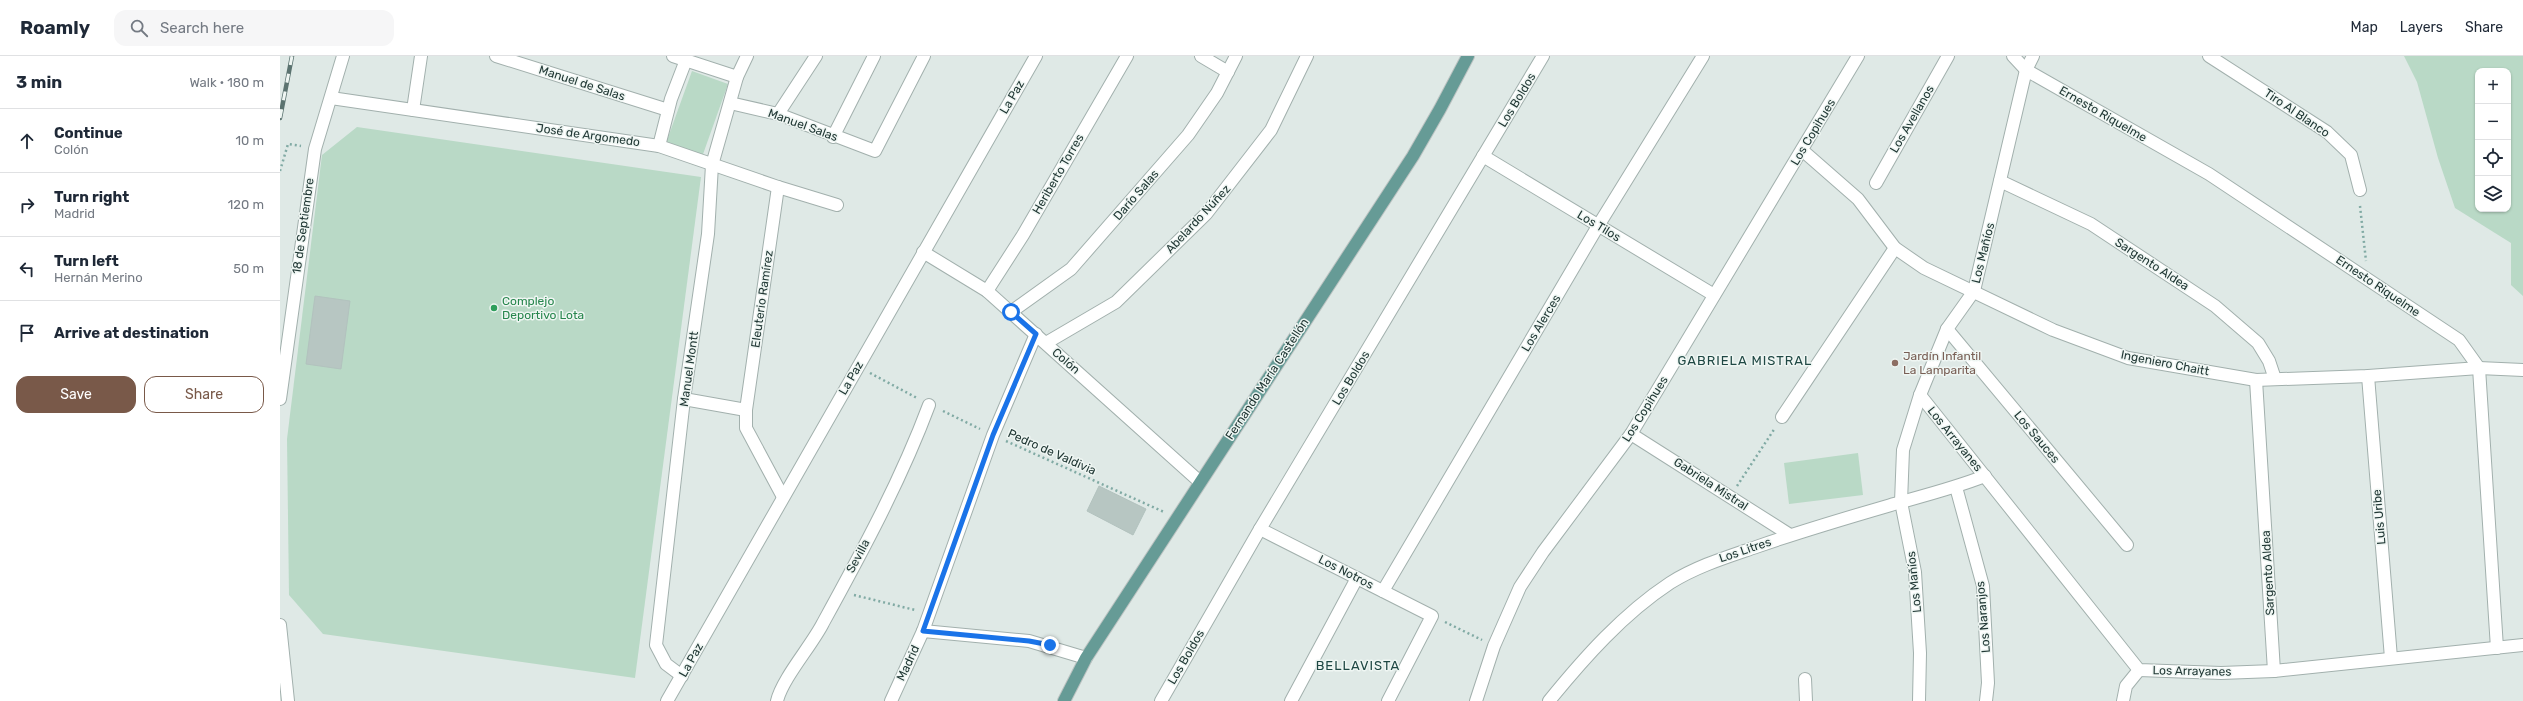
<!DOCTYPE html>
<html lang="en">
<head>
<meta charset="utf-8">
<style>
  body { margin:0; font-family:Rubik,sans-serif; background:#f6f6f7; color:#1f2937 }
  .controls { position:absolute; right:12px; top:12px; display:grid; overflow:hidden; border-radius:8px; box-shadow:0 1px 3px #0004 }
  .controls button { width:36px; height:36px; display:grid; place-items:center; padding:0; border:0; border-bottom:1px solid #e0e1e3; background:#fff; color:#1f2937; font:20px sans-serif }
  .stop { position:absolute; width:12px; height:12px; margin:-9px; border:3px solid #1a73e8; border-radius:50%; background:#fff }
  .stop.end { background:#1a73e8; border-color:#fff; box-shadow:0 1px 4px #0008 }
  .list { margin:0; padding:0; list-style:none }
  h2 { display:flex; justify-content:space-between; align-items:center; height:52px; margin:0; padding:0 16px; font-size:17px }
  h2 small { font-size:13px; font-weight:400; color:#747a83 }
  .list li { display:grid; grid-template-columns:26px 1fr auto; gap:12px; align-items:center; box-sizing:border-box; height:64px; padding:0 16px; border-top:1px solid #e0e1e3 }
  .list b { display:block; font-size:15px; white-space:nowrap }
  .list p { margin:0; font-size:13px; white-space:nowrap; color:#747a83 }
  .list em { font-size:13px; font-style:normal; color:#747a83 }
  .actions { display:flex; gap:8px; padding:12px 16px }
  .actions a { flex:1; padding:9px 0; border:1px solid #795949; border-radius:12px; text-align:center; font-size:14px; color:#795949 }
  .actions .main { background:#795949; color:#fff }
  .icon { flex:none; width:22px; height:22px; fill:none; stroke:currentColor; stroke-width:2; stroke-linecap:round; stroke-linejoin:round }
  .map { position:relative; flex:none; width:2243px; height:645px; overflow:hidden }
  header { display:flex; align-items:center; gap:24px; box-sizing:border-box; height:56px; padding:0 20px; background:#fff; border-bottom:1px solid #e0e1e3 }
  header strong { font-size:19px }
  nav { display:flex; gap:22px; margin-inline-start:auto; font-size:14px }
  .search { width:280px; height:36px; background:#f6f6f7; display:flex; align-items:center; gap:10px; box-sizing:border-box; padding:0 14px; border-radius:12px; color:#747a83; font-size:15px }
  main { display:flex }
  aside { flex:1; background:#fff }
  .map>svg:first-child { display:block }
</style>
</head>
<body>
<header>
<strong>Roamly</strong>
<div class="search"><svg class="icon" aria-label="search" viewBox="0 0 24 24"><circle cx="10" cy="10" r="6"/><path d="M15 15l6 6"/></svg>Search here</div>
<nav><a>Map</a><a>Layers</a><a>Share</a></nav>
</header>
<main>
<aside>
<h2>3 min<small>Walk · 180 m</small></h2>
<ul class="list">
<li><svg class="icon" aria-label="ahead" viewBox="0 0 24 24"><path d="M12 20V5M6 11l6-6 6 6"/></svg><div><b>Continue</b><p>Colón</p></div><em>10 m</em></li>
<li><svg class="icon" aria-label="right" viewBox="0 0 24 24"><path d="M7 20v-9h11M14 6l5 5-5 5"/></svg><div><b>Turn right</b><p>Madrid</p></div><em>120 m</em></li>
<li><svg class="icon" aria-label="left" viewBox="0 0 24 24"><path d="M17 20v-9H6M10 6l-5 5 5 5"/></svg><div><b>Turn left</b><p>Hernán Merino</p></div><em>50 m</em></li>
<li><svg class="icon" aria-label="arrive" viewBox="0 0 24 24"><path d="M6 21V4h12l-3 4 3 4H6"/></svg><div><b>Arrive at destination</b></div></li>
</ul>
<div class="actions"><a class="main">Save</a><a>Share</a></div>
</aside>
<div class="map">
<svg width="2243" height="645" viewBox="0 0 2243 645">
  <rect width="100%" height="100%" fill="#dfe9e6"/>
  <g fill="#b9d9c6" fill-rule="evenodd">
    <path d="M2124 0H2243V240L2231 229V187L2175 152 2158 102 2137 26ZM2198 15H2228V153H2198Z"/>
    <path d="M412 15 448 28 422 101 386 87Z"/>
    <path d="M77 71 421 121 355 622 43 578 9 539 7 383 42 99Z"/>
    <path d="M1578 397 1583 439 1509 448 1504 407Z"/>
  </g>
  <g fill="#b7c6c2" stroke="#b2c2be">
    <path d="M35 240 70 245 61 313 26 308Z"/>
    <path d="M819 430 866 453 853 479 807 455Z"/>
  </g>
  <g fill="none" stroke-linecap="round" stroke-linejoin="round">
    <defs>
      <g id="minor">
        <path d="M216 0 388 54"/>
        <path d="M393 0 457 21"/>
        <path d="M921 0 948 16"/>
        <path d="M1733 0 1746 14 1929 118 2179 284 2199 312 2217 592"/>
        <path d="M1929 0 2047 76 2071 99 2080 134"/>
        <path d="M51 42 379 90 498 131 557 149"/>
        <path d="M450 47 498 58 595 95 644 0"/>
        <path d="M133 54 141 0"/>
        <path d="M498 58 536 0"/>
        <path d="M553 81 594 0"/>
        <path d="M379 90 391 43 406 4"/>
        <path d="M1522 94 1578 143 1615 192 1644 212 1773 274 1848 302 1976 324 2088 320 2199 312 2243 314"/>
        <path d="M1203 100 1434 239"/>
        <path d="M1720 125 1811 168 1935 250 1978 287 1989 305 1995 323"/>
        <path d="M1596 127 1668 0"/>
        <path d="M498 131 466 354V372L503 441"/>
        <path d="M643 196 707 235 920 426"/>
        <path d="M707 235 743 179 847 0"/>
        <path d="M731 256 791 213 908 79 937 37 956 0"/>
        <path d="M1667 273 1847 489"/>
        <path d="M766 287 836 246 926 158 991 74 1027 0"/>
        <path d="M2088 320 2111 602"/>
        <path d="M1976 324 1994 615"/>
        <path d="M1640 339 1859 614 1941 617 1994 615 2243 589"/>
        <path d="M0 343 35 93 63 0"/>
        <path d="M404 343 466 354"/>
        <path d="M1502 361 1615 192"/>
        <path d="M1351 378 1510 479"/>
        <path d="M1676 431 1703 530 1708 627 1706 645"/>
        <path d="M980 473 1152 560 1108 645"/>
        <path d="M1103 535 1318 170 1423 0"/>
        <path d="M0 569 8 645"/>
        <path d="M643 575 749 585 806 602"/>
        <path d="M402 620 386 608 376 589 404 343 428 178 432 109 457 21 467 0"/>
        <path d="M1525 623 1526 645"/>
        <path d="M497 645C502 623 532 589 543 567 582 496 621 424 649 349"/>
        <path d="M611 645 643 575 713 379 756 278"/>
        <path d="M881 645 980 473 1263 0"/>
        <path d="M1011 645 1077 522"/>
        <path d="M1196 645 1214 590 1240 531 1263 496 1351 378 1578 0"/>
        <path d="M1269 645C1304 602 1343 558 1390 527 1417 510 1447 501 1476 491 1524 474 1573 460 1621 446 1650 438 1677 431 1705 420"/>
        <path d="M1639 645 1640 597 1635 516 1621 446 1623 394 1640 339 1667 273 1694 235 1746 14 1753 0"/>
        <path d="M1843 645 1846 630 1859 614"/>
      </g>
      <path id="tertiary" d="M387 645 756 0"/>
      <path id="primary" d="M784 645 806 602 1133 100 1160 53 1188 0"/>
    </defs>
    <use href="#minor" stroke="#a2b0ad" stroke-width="14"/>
    <use href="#tertiary" stroke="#a2b0ad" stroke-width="14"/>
    <use href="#primary" stroke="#bcc3c2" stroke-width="14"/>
    <g stroke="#81aaa4" stroke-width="2.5" stroke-dasharray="2 3" stroke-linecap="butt">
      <path d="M0 115 8 88 21 90"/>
      <path d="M2080 150 2086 205"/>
      <path d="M590 317 637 342"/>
      <path d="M663 355 700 373"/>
      <path d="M726 385 884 456"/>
      <path d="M1457 430 1495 372"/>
      <path d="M574 539 635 554"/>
      <path d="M1165 566 1202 584"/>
    </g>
    <use href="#minor" stroke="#fff" stroke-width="12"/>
    <use href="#tertiary" stroke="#fff" stroke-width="12"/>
    <use href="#primary" stroke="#669b96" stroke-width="12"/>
    <defs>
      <path id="rail" d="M0 62 12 0"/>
    </defs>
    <use href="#rail" stroke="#5b7370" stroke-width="4.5"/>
    <use href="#rail" stroke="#eff6f3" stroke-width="3" stroke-dasharray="9" stroke-linecap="butt"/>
  </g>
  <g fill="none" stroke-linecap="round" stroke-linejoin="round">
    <path stroke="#1a73e8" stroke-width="5" d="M731 256 756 278 713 379 643 575 749 585 770 589"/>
  </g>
  <circle fill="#2e9e5b" stroke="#eff6f3" stroke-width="1.5" cx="214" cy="252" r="4"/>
  <circle fill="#8d6e63" stroke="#eff6f3" stroke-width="1.5" cx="1615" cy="307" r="4"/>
  <g text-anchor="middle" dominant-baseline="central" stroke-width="3" stroke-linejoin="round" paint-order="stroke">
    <g font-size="12" fill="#213835" stroke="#eff6f3">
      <text transform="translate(302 27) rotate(18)">Manuel de Salas</text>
      <text transform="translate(732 41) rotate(-60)">La Paz</text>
      <text transform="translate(1237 44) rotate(-59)">Los Boldos</text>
      <text transform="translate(2017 57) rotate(34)">Tiro Al Blanco</text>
      <text transform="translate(1823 58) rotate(30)">Ernesto Riquelme</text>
      <text transform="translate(1632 63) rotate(-60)">Los Avellanos</text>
      <text transform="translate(523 69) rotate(20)">Manuel Salas</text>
      <text transform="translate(1533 76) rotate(-59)">Los Copihues</text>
      <text transform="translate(308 79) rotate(8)">José de Argomedo</text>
      <text transform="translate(778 118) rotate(-60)">Heriberto Torres</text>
      <text transform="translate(856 139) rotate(-49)">Darío Salas</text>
      <text transform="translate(918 163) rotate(-47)">Abelardo Núñez</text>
      <text transform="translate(23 170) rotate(-82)">18 de Septiembre</text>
      <text transform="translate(1319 170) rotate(31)">Los Tilos</text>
      <text transform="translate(1703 197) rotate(-76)">Los Mañíos</text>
      <text transform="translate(1872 208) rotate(33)">Sargento Aldea</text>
      <text transform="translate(2098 230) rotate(34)">Ernesto Riquelme</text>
      <text transform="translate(482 243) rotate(-82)">Eleuterio Ramírez</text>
      <text transform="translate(1261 267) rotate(-59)">Los Alerces</text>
      <text transform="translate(786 305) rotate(41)">Colón</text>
      <text transform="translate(1885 307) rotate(11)">Ingeniero Chaitt</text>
      <text transform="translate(409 313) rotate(-82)">Manuel Montt</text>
      <text transform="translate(571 322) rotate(-60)">La Paz</text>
      <text transform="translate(1071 322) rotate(-59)">Los Boldos</text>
      <text transform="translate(987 323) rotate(-57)">Fernando María Castellón</text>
      <text transform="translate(1365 353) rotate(-58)">Los Copihues</text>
      <text transform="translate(1757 381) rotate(50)">Los Sauces</text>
      <text transform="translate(1675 383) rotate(51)">Los Arrayanes</text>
      <text transform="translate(772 396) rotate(24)">Pedro de Valdivia</text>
      <text transform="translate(1431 428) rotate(33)">Gabriela Mistral</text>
      <text transform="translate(2099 461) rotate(-95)">Luis Uribe</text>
      <text transform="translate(1465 494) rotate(-19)">Los Litres</text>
      <text transform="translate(578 500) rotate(-62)">Sevilla</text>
      <text transform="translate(1066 516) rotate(27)">Los Notros</text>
      <text transform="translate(1988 517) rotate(-93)">Sargento Aldea</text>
      <text transform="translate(1634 526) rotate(-96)">Los Mañíos</text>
      <text transform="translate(1703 561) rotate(-95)">Los Naranjos</text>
      <text transform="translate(906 601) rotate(-60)">Los Boldos</text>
      <text transform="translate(411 604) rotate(-61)">La Paz</text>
      <text transform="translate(628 607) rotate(-65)">Madrid</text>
      <text transform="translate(1912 615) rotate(1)">Los Arrayanes</text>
    </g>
    <g font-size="12" fill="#27864d" stroke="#eff6f3" text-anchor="start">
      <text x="222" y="245">Complejo<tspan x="222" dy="14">Deportivo Lota</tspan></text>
    </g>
    <g font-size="12" fill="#785e54" stroke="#eff6f3" text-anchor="start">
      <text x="1623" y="300">Jardín Infantil<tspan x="1623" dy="14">La Lamparita</tspan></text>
    </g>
    <g font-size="13" letter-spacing="1" fill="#1f4844" stroke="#eff6f3">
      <text x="1465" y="304">GABRIELA MISTRAL</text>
      <text x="1078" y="609">BELLAVISTA</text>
    </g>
  </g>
</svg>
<div class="controls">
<button>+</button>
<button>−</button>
<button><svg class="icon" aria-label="locate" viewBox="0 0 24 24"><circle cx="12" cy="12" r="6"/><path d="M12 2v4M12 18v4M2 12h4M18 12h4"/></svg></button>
<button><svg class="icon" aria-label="layers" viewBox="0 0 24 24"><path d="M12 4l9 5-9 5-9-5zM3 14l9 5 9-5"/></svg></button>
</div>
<div class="stop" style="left:731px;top:256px"></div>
<div class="stop end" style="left:770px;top:589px"></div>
</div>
</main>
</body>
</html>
